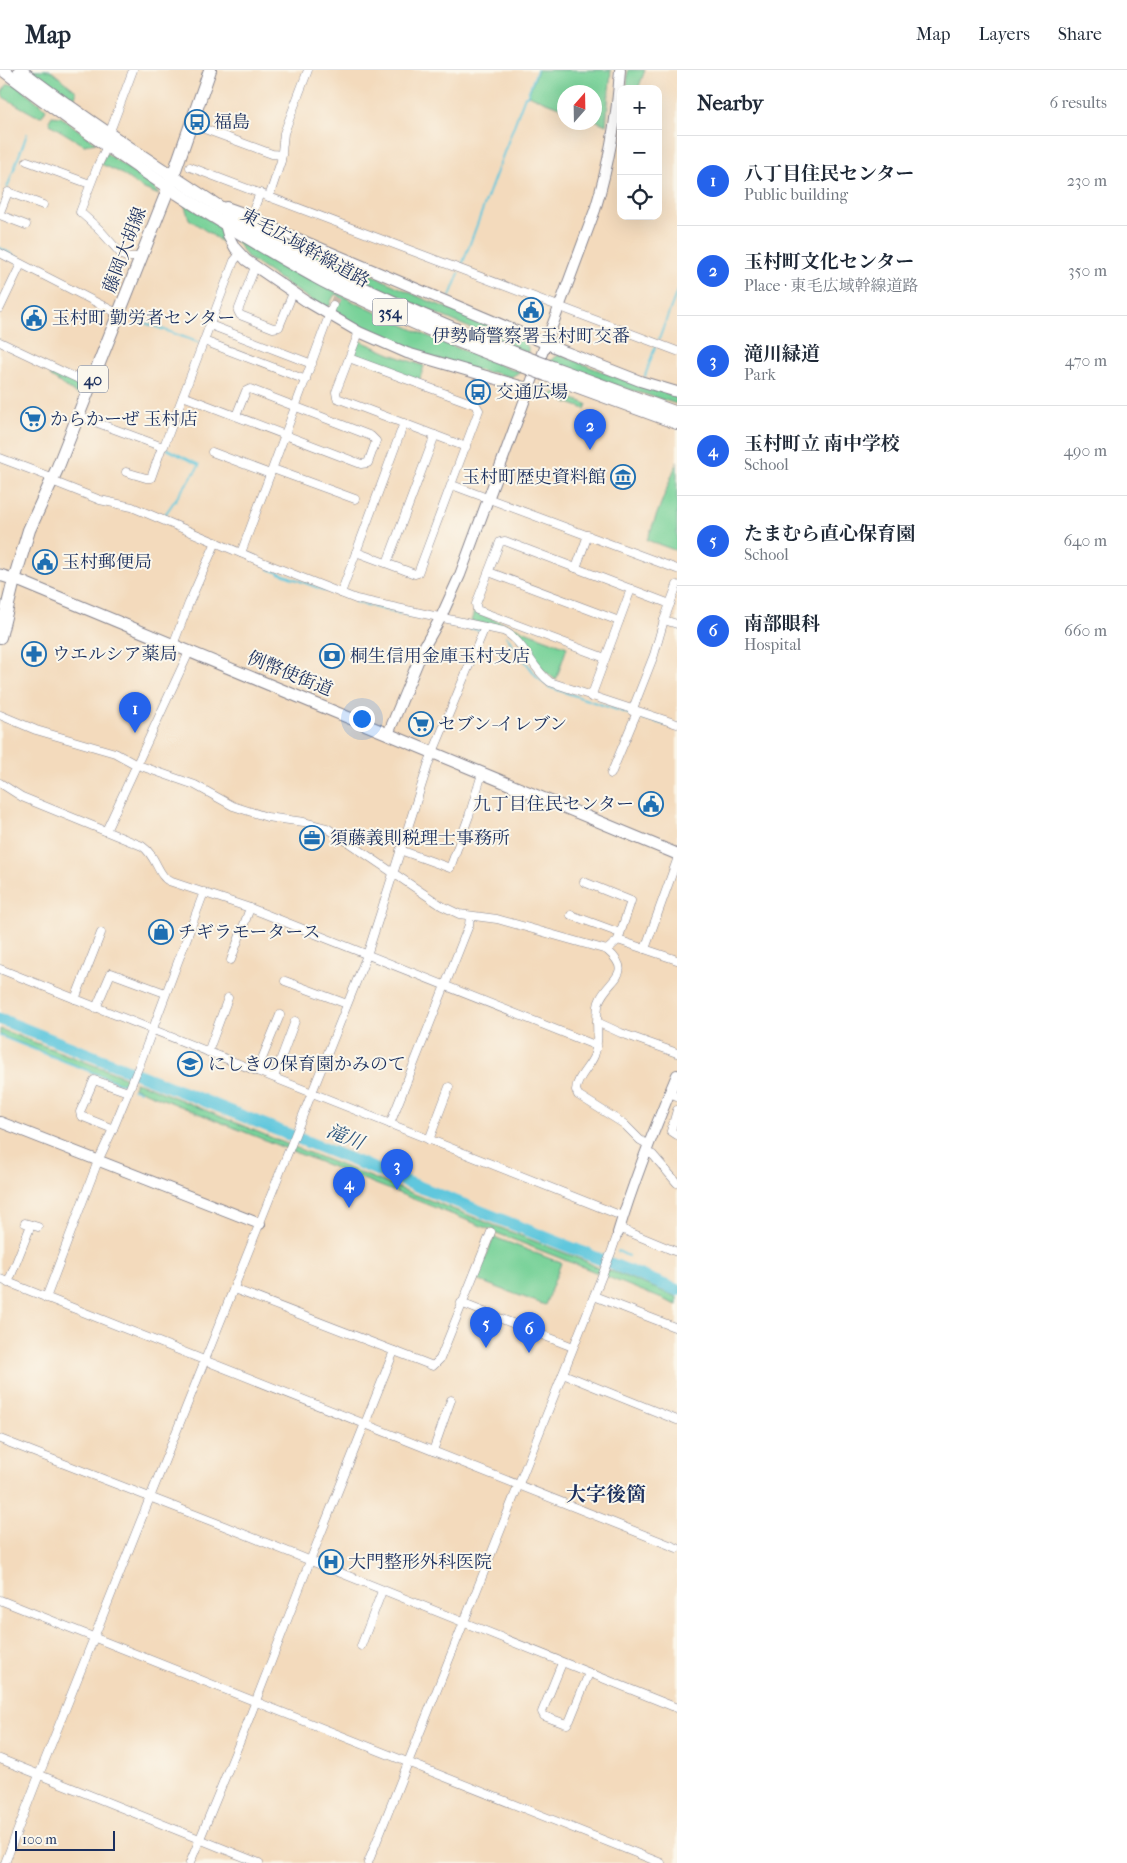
<!DOCTYPE html>
<html lang="en">
<head>
<meta charset="utf-8">
<style>
  body { margin:0; font-family:"IM FELL French Canon","Noto Serif JP",serif; background:#f6f6f7; color:#1f2937 }
  .controls { position:absolute; right:15px; top:15px; display:grid; overflow:hidden; border-radius:10px; box-shadow:0 5px 20px #0002 }
  .controls button { width:45px; height:45px; display:grid; place-items:center; padding:0; border:0; border-bottom:1px solid #e0e1e3; background:#fff; color:#1f2937; font:25px sans-serif }
  .compass { position:absolute; left:557px; top:15px; width:45px; height:45px; border-radius:50%; background:#fff; box-shadow:0 5px 20px #0002; rotate:20deg }
  .scale { position:absolute; left:15px; bottom:12px; width:100px; box-sizing:border-box; padding-left:5px; border:2px solid #1b2f5e; border-top:0; font-size:14px; line-height:18px; white-space:nowrap; color:#1b2f5e; -webkit-text-stroke:4px #fbf7ec; paint-order:stroke }
  .you { position:absolute; left:361px; top:648px; width:18px; height:18px; margin:-12px; border:4px solid #fff; border-radius:50%; background:#1a73e8; box-shadow:0 0 0 8px #1a73e833 }
  .badge { display:grid; place-items:center; width:32px; height:32px; border-radius:50%; background:#2563eb; color:#fff; font-size:16px; font-weight:700 }
  .pin { position:absolute; translate:-50% -41px; filter:drop-shadow(0 1px 2px #0008) }
  .pin::after { content:''; position:absolute; top:26px; width:18px; height:15px; background:inherit; clip-path:polygon(0 0,100% 0,50% 100%) }
  .list { margin:0; padding:0; list-style:none }
  h2 { display:flex; justify-content:space-between; align-items:center; height:65px; margin:0; padding:0 20px; font-size:21px }
  h2 small { font-size:16px; font-weight:400; color:#747a83 }
  .list li { display:grid; grid-template-columns:32px 1fr auto; gap:15px; align-items:center; box-sizing:border-box; height:90px; padding:0 20px; border-top:1px solid #e0e1e3 }
  .list b { display:block; font-size:19px; white-space:nowrap }
  .list p { margin:0; font-size:16px; white-space:nowrap; color:#747a83 }
  .list em { font-size:16px; font-style:normal; color:#747a83 }
  .icon { flex:none; width:28px; height:28px; fill:none; stroke:currentColor; stroke-width:2; stroke-linecap:round; stroke-linejoin:round }
  .map { position:relative; flex:none; width:677px; height:1793px; overflow:hidden }
  header { display:flex; align-items:center; gap:30px; box-sizing:border-box; height:70px; padding:0 25px; background:#fff; border-bottom:1px solid #e0e1e3 }
  header strong { font-size:24px }
  nav { display:flex; gap:28px; margin-inline-start:auto; font-size:18px }
  main { display:flex }
  aside { flex:1; background:#fff }
  .map>svg:first-child { display:block }
</style>
</head>
<body>
<header>
<strong>Map</strong>
<nav><a>Map</a><a>Layers</a><a>Share</a></nav>
</header>
<main>
<div class="map">
<svg width="677" height="1793" viewBox="0 0 677 1793">
  <rect width="100%" height="100%" fill="#fbf7ec"/>
  <filter id="ink" filterUnits="userSpaceOnUse"><feTurbulence type="fractalNoise" baseFrequency=".02" numOctaves="2"/><feDisplacementMap in="SourceGraphic" scale="10" xChannelSelector="R" yChannelSelector="G"/><feConvolveMatrix kernelMatrix="1 2 1 2 8 2 1 2 1" color-interpolation-filters="sRGB"/></filter>
  <filter id="wash" filterUnits="userSpaceOnUse"><feTurbulence type="fractalNoise" baseFrequency=".0096" numOctaves="4" result="noise"/><feDisplacementMap in="SourceGraphic" scale="20" xChannelSelector="R" yChannelSelector="G"/><feGaussianBlur stdDeviation="1.12" result="paint"/><feColorMatrix in="noise" values="0 0 0 0 0 0 0 0 0 0 0 0 0 0 0 0 0 1.4 0 .05"/><feComposite in="paint" operator="in"/></filter>
  <g filter="url(#wash)">
    <rect width="100%" height="100%" fill="#f3dabc"/>
    <g fill="#78d299" stroke="#4a807c">
      <path d="M27 0H50L76 21V25L72 31Z"/>
      <path d="M538 0H611L606 55 595 50 594 22H564V39L528 25Z"/>
      <path d="M628 0H645L638 19H627Z"/>
      <path d="M8 14 17 15 46 39 42 46 35 45 3 27 2 22Z"/>
      <path d="M52 46 61 47 96 73 84 75 51 55 49 51Z"/>
      <path d="M106 83 151 114 159 125 142 118 119 102 101 94Z"/>
      <path d="M184 133 220 157 232 179 189 149Z"/>
      <path d="M253 151 288 169 343 193V199L351 202 355 197 424 229 518 266 528 277V283L377 218 298 179Z"/>
      <path d="M233 167 237 168 356 233 425 265 512 300 521 301 511 307 491 302 488 303 435 288 376 267 334 243 340 227 335 224 330 233 331 235 323 238 248 188Z"/>
      <path d="M361 271 390 284 424 296 419 311 358 288 355 281 358 273Z"/>
      <path d="M560 285 626 311 677 326V334L621 317 550 291 556 286Z"/>
      <path d="M53 300 82 315 79 325 70 320 50 306Z"/>
      <path d="M541 314 544 315 542 321 553 325 555 322 587 334 585 339 541 323 539 327 536 326Z"/>
      <path d="M677 392V481L647 470Z"/>
      <path d="M474 542 567 577 556 610 542 599 512 561 506 558 471 551Z"/>
      <path d="M0 959 122 1006 130 1011 128 1016 0 965Z"/>
      <path d="M135 1012 145 1015 289 1075 287 1079 133 1017Z"/>
      <path d="M294 1077 585 1191 600 1199 598 1203 494 1162 495 1160 489 1159 292 1081Z"/>
      <path d="M494 1167 561 1193 545 1235 477 1210Z"/>
      <path d="M607 1201 614 1202 677 1227V1235L605 1206Z"/>
    </g>
    <g fill="none" stroke-linecap="round" stroke-linejoin="round">
      <g stroke="#60c7dd" stroke-width="2">
        <path d="M7 118 27 64"/>
        <path d="M0 178 22 190"/>
        <path d="M462 195 525 26H527L537 0"/>
        <path d="M450 226 459 203"/>
        <path d="M126 246 200 273"/>
        <path d="M659 269 677 221"/>
        <path d="M645 306 655 277"/>
        <path d="M164 446 199 396V395L167 379"/>
        <path d="M269 499 326 521"/>
        <path d="M355 532 400 544"/>
        <path d="M405 545 419 547"/>
        <path d="M424 548 429 549"/>
        <path d="M448 554 480 560"/>
        <path d="M506 566 537 607 549 617 629 644"/>
        <path d="M642 648 677 658"/>
        <path d="M0 966 127 1016"/>
        <path d="M133 1019 140 1021"/>
        <path d="M618 1181 628 1186"/>
        <path d="M587 1184 589 1178"/>
      </g>
      <path stroke="#60c7dd" stroke-width="12" d="M0 949 677 1220"/>
    </g>
  </g>
  <g filter="url(#ink)">
    <g fill="none" stroke-linecap="round" stroke-linejoin="round">
      <path stroke="#c8b8a9" stroke-width="8" stroke-dasharray="8 4" stroke-linecap="butt" d="M333 235 341 216"/>
      <defs>
        <g id="minor">
          <path d="M191 54 272 84 282 85"/>
          <path d="M108 64 112 56 133 0"/>
          <path d="M107 76 98 95 80 142 99 159 122 185 126 187H142"/>
          <path d="M27 91 90 114"/>
          <path d="M190 97 677 281"/>
          <path d="M269 127 281 91 284 63 308 0"/>
          <path d="M0 142 8 122 43 135"/>
          <path d="M0 145 26 155"/>
          <path d="M251 146 260 123"/>
          <path d="M0 183 119 244"/>
          <path d="M255 197 238 241 240 245 273 258 279 257 293 223"/>
          <path d="M347 200 351 191"/>
          <path d="M0 238 21 194"/>
          <path d="M210 255 312 294"/>
          <path d="M359 262 336 322 337 328 466 377"/>
          <path d="M204 271 306 310"/>
          <path d="M0 272 91 315"/>
          <path d="M349 288 476 335 479 340 418 503 415 504 356 482"/>
          <path d="M183 326 361 394 368 393 376 371 371 366 250 319 246 321 236 346"/>
          <path d="M79 346 160 376H164L234 191 239 185"/>
          <path d="M212 382 270 404"/>
          <path d="M0 388 53 408"/>
          <path d="M273 399 355 429"/>
          <path d="M126 402 146 408H151L162 377"/>
          <path d="M52 411 100 430 132 437 262 492 356 529 503 561C523 569 532 599 550 612L677 654"/>
          <path d="M452 415 677 499"/>
          <path d="M241 483 333 235"/>
          <path d="M387 493 435 365"/>
          <path d="M576 498 588 465"/>
          <path d="M489 502 619 551"/>
          <path d="M341 523 404 353"/>
          <path d="M664 550 677 554"/>
          <path d="M173 575 189 533 216 472"/>
          <path d="M605 588 477 540 476 534 500 472 505 471 670 534"/>
          <path d="M591 627 631 519"/>
          <path d="M632 641 654 585 664 550 677 515"/>
          <path d="M0 645 36 660 115 683 135 694 195 715 233 736 267 747 304 752 327 758 442 836 459 844 497 849 607 880C636 905 607 909 599 932 594 949 601 968 594 986 589 998 577 1007 576 1020L578 1025 624 1054 640 1070 649 1075"/>
          <path d="M611 704 637 642"/>
          <path d="M0 713 22 727 142 776C156 785 158 806 169 811L250 838 597 976"/>
          <path d="M106 761 189 582"/>
          <path d="M400 780 450 798 469 746 481 707 484 703"/>
          <path d="M584 812 631 831 618 870"/>
          <path d="M571 845 620 863"/>
          <path d="M645 879 677 790"/>
          <path d="M607 880 618 870 677 890"/>
          <path d="M231 890 250 838"/>
          <path d="M0 899 622 1146"/>
          <path d="M285 911 347 934"/>
          <path d="M75 929 101 863"/>
          <path d="M96 938 111 903 165 923"/>
          <path d="M597 952 621 963 677 983"/>
          <path d="M208 982 228 928"/>
          <path d="M257 1001 280 945"/>
          <path d="M274 1007 295 951"/>
          <path d="M670 1023 677 1026"/>
          <path d="M677 1040 671 1061 677 1065"/>
          <path d="M390 1054 469 855 470 846"/>
          <path d="M113 1059 81 1046 80 1042 94 1010 128 1022"/>
          <path d="M429 1070 449 1017"/>
          <path d="M646 1082 653 1085 677 1113"/>
          <path d="M25 1153 38 1157"/>
          <path d="M619 1158 677 1182"/>
          <path d="M0 1209 677 1478"/>
          <path d="M8 1213 31 1155"/>
          <path d="M234 1219 433 1296 440 1289 491 1162"/>
          <path d="M594 1226 677 1258"/>
          <path d="M46 1228 98 1091 113 1059 139 996 204 822"/>
          <path d="M461 1233 573 1277"/>
          <path d="M563 1304 677 1350"/>
          <path d="M0 1369 224 1456 677 1638"/>
          <path d="M433 1381 451 1330"/>
          <path d="M0 1530 661 1793"/>
          <path d="M361 1576 382 1521"/>
          <path d="M562 1593 542 1642 544 1646 563 1653 567 1654 570 1650 589 1603"/>
          <path d="M0 1689 259 1793"/>
          <path d="M5 1793 39 1705 367 885 429 692 485 557"/>
          <path d="M190 1793 247 1654 310 1491 394 1281"/>
          <path d="M368 1793 611 1183 618 1163"/>
        </g>
        <g id="tertiary">
          <path d="M226 137 251 146 273 158 566 282 640 311 677 322"/>
          <path d="M225 154 228 165 235 178 246 190 306 231 359 262 407 283 527 318"/>
          <path d="M388 664 424 577 441 547 460 505 595 140C609 94 617 48 620 0"/>
          <path d="M0 1052 260 1154"/>
          <path d="M618 1163C634 1109 655 1057 677 1005"/>
        </g>
        <path id="secondary" d="M0 505 22 512 677 784"/>
        <path id="primary" d="M0 567 14 510 29 460 57 399 169 117 210 0"/>
        <g id="trunk">
          <path d="M3 0C102 75 205 146 314 206 329 215 346 222 362 229 414 254 468 276 522 296"/>
          <path d="M20 0C69 38 120 72 172 106 222 139 271 171 324 199 390 232 457 261 525 287"/>
          <path d="M549 296 677 343"/>
          <path d="M546 305 677 353"/>
        </g>
      </defs>
      <use href="#minor" stroke="#87848d" stroke-width="9"/>
      <use href="#tertiary" stroke="#87848d" stroke-width="12"/>
      <use href="#secondary" stroke="#87848d" stroke-width="13"/>
      <use href="#primary" stroke="#87848d" stroke-width="14"/>
      <use href="#trunk" stroke="#87848d" stroke-width="14"/>
      <use href="#minor" stroke="#fff" stroke-width="8"/>
      <use href="#tertiary" stroke="#fff" stroke-width="10"/>
      <use href="#secondary" stroke="#fff" stroke-width="11"/>
      <use href="#primary" stroke="#fff" stroke-width="12"/>
      <use href="#trunk" stroke="#fff" stroke-width="12"/>
      <defs>
        <g id="trunk-bridge">
          <path d="M525 287 549 296"/>
          <path d="M522 296 546 305"/>
        </g>
      </defs>
      <use href="#trunk-bridge" stroke="#87848d" stroke-width="14" stroke-linecap="butt"/>
      <use href="#trunk-bridge" stroke="#fff" stroke-width="12"/>
    </g>
  </g>
  <defs>
    <symbol id="bus-ring" viewBox="-11 -11 22 22"><circle r="9.5" fill="#fbf7ec" stroke="#1f6fb2" stroke-width="1.5"/><path d="M-5-6H5V4H4V6H2V4H-2V6H-4V4H-5ZM-3.5-4V0h7V-4ZM-3.5 1.2v1.5H-2V1.2ZM2 1.2v1.5H3.5V1.2Z" fill="#1f6fb2"/></symbol>
    <symbol id="civic-ring" viewBox="-11 -11 22 22"><circle r="9.5" fill="#fbf7ec" stroke="#1f6fb2" stroke-width="1.5"/><path d="M-.6-6.5H3V-4.5H.6V-3L4-1V1h2V6H-6V1h2V-1L-.6-3ZM-1.2 2.5V6h2.4V2.5Z" fill="#1f6fb2"/></symbol>
    <symbol id="supermarket-ring" viewBox="-11 -11 22 22"><circle r="9.5" fill="#fbf7ec" stroke="#1f6fb2" stroke-width="1.5"/><path d="M-6-5.5h2.5l.6 2H6L4.5 2H-2.5L-4.4-4H-6ZM-1.5 3.2a1.3 1.3 0 1 0 .1 0ZM3 3.2a1.3 1.3 0 1 0 .1 0Z" fill="#1f6fb2"/></symbol>
    <symbol id="museum-ring" viewBox="-11 -11 22 22"><circle r="9.5" fill="#fbf7ec" stroke="#1f6fb2" stroke-width="1.5"/><path d="M0-6L6-3V-2H-6V-3ZM-5-1h2V3h-2ZM-1-1h2V3h-2ZM3-1h2V3H3ZM-6 4H6V6H-6Z" fill="#1f6fb2"/></symbol>
    <symbol id="pharmacy-ring" viewBox="-11 -11 22 22"><circle r="9.5" fill="#fbf7ec" stroke="#1f6fb2" stroke-width="1.5"/><path d="M-2-6h4v4h4v4h-4v4h-4v-4h-4v-4h4Z" fill="#1f6fb2"/></symbol>
    <symbol id="bank-ring" viewBox="-11 -11 22 22"><circle r="9.5" fill="#fbf7ec" stroke="#1f6fb2" stroke-width="1.5"/><path d="M-6-4H6V4H-6ZM0-2.3a2.3 2.3 0 1 0 0 4.6a2.3 2.3 0 1 0 0-4.6Z" fill="#1f6fb2"/></symbol>
    <symbol id="office-ring" viewBox="-11 -11 22 22"><circle r="9.5" fill="#fbf7ec" stroke="#1f6fb2" stroke-width="1.5"/><path d="M-6-3h4V-5.5h4V-3h4V5H-6ZM-1-4.5V-3h2v-1.5ZM-6 0V1H6V0Z" fill="#1f6fb2"/></symbol>
    <symbol id="shop-ring" viewBox="-11 -11 22 22"><circle r="9.5" fill="#fbf7ec" stroke="#1f6fb2" stroke-width="1.5"/><path d="M-5-2.5h2.3a2.7 3.5 0 0 1 5.4 0H5L5.5 6h-11ZM-1.5-2.5h3a1.5 2.3 0 0 0-3 0Z" fill="#1f6fb2"/></symbol>
    <symbol id="school-ring" viewBox="-11 -11 22 22"><circle r="9.5" fill="#fbf7ec" stroke="#1f6fb2" stroke-width="1.5"/><path d="M0-5L7-2L0 1L-7-2ZM-4 1L0 2.5L4 1V4Q0 6-4 4Z" fill="#1f6fb2"/></symbol>
    <symbol id="hospital-ring" viewBox="-11 -11 22 22"><circle r="9.5" fill="#fbf7ec" stroke="#1f6fb2" stroke-width="1.5"/><path d="M-5-5h3v3.5h4V-5h3V5h-3V1.5h-4V5h-3Z" fill="#1f6fb2"/></symbol>
  </defs>
  <g fill-rule="evenodd">
    <use href="#bus-ring" x="183" y="38" width="28" height="28"/>
    <use href="#civic-ring" x="517" y="226" width="28" height="28"/>
    <use href="#civic-ring" x="20" y="234" width="28" height="28"/>
    <use href="#bus-ring" x="464" y="308" width="28" height="28"/>
    <use href="#supermarket-ring" x="19" y="335" width="28" height="28"/>
    <use href="#museum-ring" x="609" y="393" width="28" height="28"/>
    <use href="#civic-ring" x="31" y="478" width="28" height="28"/>
    <use href="#pharmacy-ring" x="20" y="570" width="28" height="28"/>
    <use href="#bank-ring" x="318" y="572" width="28" height="28"/>
    <use href="#supermarket-ring" x="407" y="640" width="28" height="28"/>
    <use href="#civic-ring" x="637" y="720" width="28" height="28"/>
    <use href="#office-ring" x="298" y="754" width="28" height="28"/>
    <use href="#shop-ring" x="147" y="848" width="28" height="28"/>
    <use href="#school-ring" x="176" y="980" width="28" height="28"/>
    <use href="#hospital-ring" x="317" y="1478" width="28" height="28"/>
  </g>
  <g text-anchor="middle" dominant-baseline="central" stroke-width="4" stroke-linejoin="round" paint-order="stroke">
    <g fill="#fbf7ec" stroke="#5e6b89" stroke-width="1">
      <rect x="372.5" y="228.5" width="35" height="27" rx="4"/>
      <rect x="78" y="295.5" width="30" height="27" rx="4"/>
    </g>
    <g font-size="16" font-weight="bold" fill="#1b2f5e">
      <text x="390" y="242">354</text>
      <text x="93" y="309">40</text>
    </g>
    <g font-size="18" fill="#1b2f5e" stroke="#fbf7ec" text-anchor="start">
      <text x="214" y="52">福島</text>
      <text x="52" y="248">玉村町 勤労者センター</text>
      <text x="531" y="266" text-anchor="middle">伊勢崎警察署玉村町交番</text>
      <text x="496" y="322">交通広場</text>
      <text x="50" y="349">からかーぜ 玉村店</text>
      <text x="606" y="407" text-anchor="end">玉村町歴史資料館</text>
      <text x="62" y="492">玉村郵便局</text>
      <text x="52" y="584">ウエルシア薬局</text>
      <text x="350" y="586">桐生信用金庫玉村支店</text>
      <text x="438" y="654">セブン-イレブン</text>
      <text x="634" y="734" text-anchor="end">九丁目住民センター</text>
      <text x="330" y="768">須藤義則税理士事務所</text>
      <text x="178" y="862">チギラモータース</text>
      <text x="208" y="994">にしきの保育園かみのて</text>
      <text x="348" y="1492">大門整形外科医院</text>
    </g>
    <g font-size="18" fill="#1b2f5e" stroke="#fbf7ec">
      <text transform="translate(305 178) rotate(29)">東毛広域幹線道路</text>
      <text transform="translate(125 180) rotate(-69)">藤岡大胡線</text>
      <text transform="translate(290 604) rotate(22)">例幣使街道</text>
    </g>
    <g font-size="19" font-style="italic" fill="#2c557e" stroke="#fbf7ec">
      <text transform="translate(345 1067) rotate(22)">滝川</text>
    </g>
    <g font-size="20" font-weight="bold" fill="#1b2f5e" stroke="#fbf7ec">
      <text x="606" y="1424">大字後箇</text>
    </g>
  </g>
</svg>
<div class="controls">
<button>+</button>
<button>−</button>
<button><svg class="icon" aria-label="locate" viewBox="0 0 24 24"><circle cx="12" cy="12" r="6"/><path d="M12 2v4M12 18v4M2 12h4M18 12h4"/></svg></button>
</div>
<svg class="compass" viewBox="-18 -18 36 36"><path d="M0-13l5 13h-10z" fill="#e53935"/><path d="M0 13l5-13h-10z" fill="#747a83"/></svg>
<div class="scale">100 m</div>
<div class="you"></div>
<div class="pin badge" style="left:135px;top:663px">1</div>
<div class="pin badge" style="left:590px;top:380px">2</div>
<div class="pin badge" style="left:397px;top:1120px">3</div>
<div class="pin badge" style="left:349px;top:1138px">4</div>
<div class="pin badge" style="left:486px;top:1278px">5</div>
<div class="pin badge" style="left:529px;top:1283px">6</div>
</div>
<aside>
<h2>Nearby<small>6 results</small></h2>
<ul class="list">
<li><span class="badge">1</span><div><b>八丁目住民センター</b><p>Public building</p></div><em>230 m</em></li>
<li><span class="badge">2</span><div><b>玉村町文化センター</b><p>Place · 東毛広域幹線道路</p></div><em>350 m</em></li>
<li><span class="badge">3</span><div><b>滝川緑道</b><p>Park</p></div><em>470 m</em></li>
<li><span class="badge">4</span><div><b>玉村町立 南中学校</b><p>School</p></div><em>490 m</em></li>
<li><span class="badge">5</span><div><b>たまむら直心保育園</b><p>School</p></div><em>640 m</em></li>
<li><span class="badge">6</span><div><b>南部眼科</b><p>Hospital</p></div><em>660 m</em></li>
</ul>
</aside>
</main>
</body>
</html>
